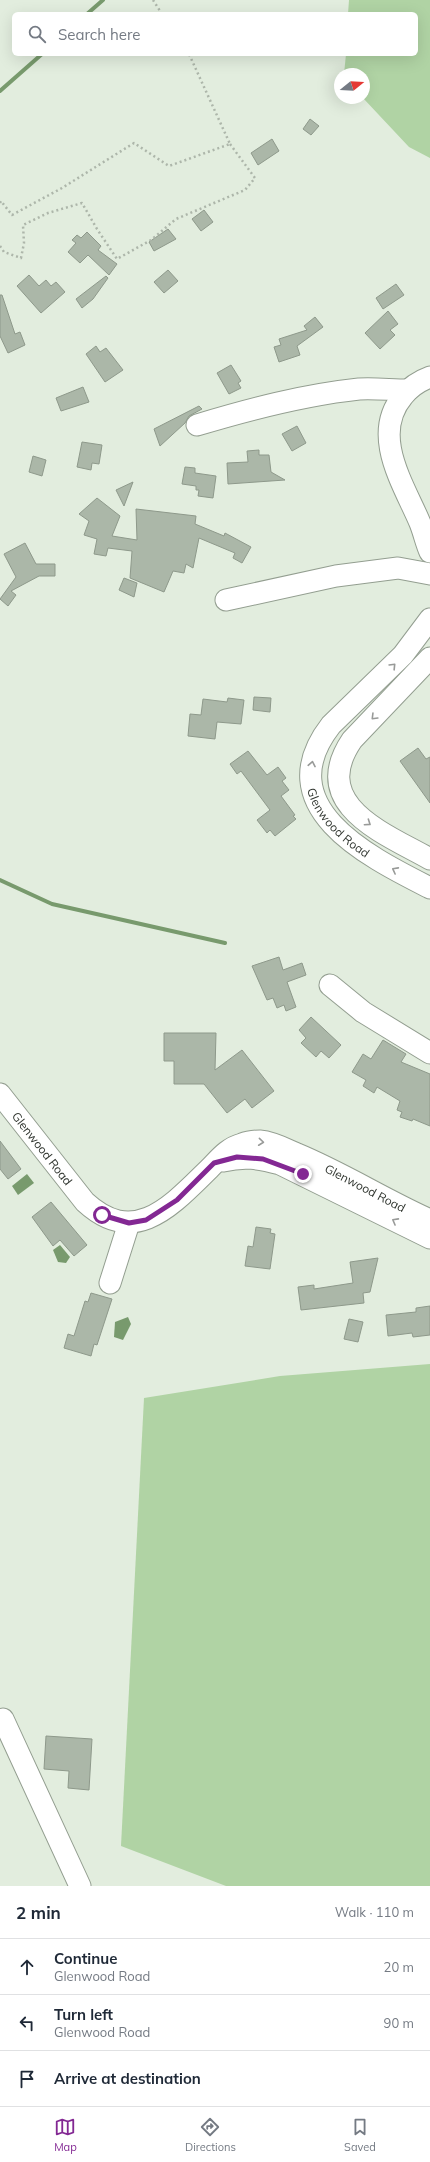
<!DOCTYPE html>
<html lang="en">
<head>
<meta charset="utf-8">
<style>
  body { margin:0; font-family:Mulish,sans-serif; background:#f2f2f3; color:#1f2937 }
  .compass { position:absolute; left:334px; top:68px; width:36px; height:36px; border-radius:50%; background:#fff; box-shadow:0 4px 16px #0002; rotate:72deg }
  .stop { position:absolute; width:12px; height:12px; margin:-9px; border:3px solid #832893; border-radius:50%; background:#fff }
  .stop.end { background:#832893; border-color:#fff; box-shadow:0 1px 4px #0008 }
  .list { margin:0; padding:0; list-style:none }
  h2 { display:flex; justify-content:space-between; align-items:center; height:52px; margin:0; padding:0 16px; font-size:17px }
  h2 small { font-size:13px; font-weight:400; color:#747a83 }
  .list li { display:grid; grid-template-columns:26px 1fr auto; gap:12px; align-items:center; box-sizing:border-box; height:56px; padding:0 16px; border-top:1px solid #e0e1e3 }
  .list b { display:block; font-size:15px; white-space:nowrap }
  .list p { margin:0; font-size:13px; white-space:nowrap; color:#747a83 }
  .list em { font-size:13px; font-style:normal; color:#747a83 }
  .icon { flex:none; width:22px; height:22px; fill:none; stroke:currentColor; stroke-width:2; stroke-linecap:round; stroke-linejoin:round }
  .map { position:relative; flex:none; width:430px; height:1886px; overflow:hidden }
  .search { position:absolute; background:#fff; box-shadow:0 4px 16px #0002; left:12px; right:12px; top:12px; height:44px; display:flex; align-items:center; gap:10px; box-sizing:border-box; padding:0 14px; border-radius:6px; color:#747a83; font-size:15px }
  .sheet { height:220px; background:#fff }
  nav { display:flex; justify-content:space-around; align-items:center; box-sizing:border-box; height:56px; border-top:1px solid #e0e1e3; background:#fff; font-size:11px; color:#747a83 }
  nav a { display:grid; justify-items:center; gap:2px }
  nav .on { color:#832893 }
  .map>svg:first-child { display:block }
</style>
</head>
<body>
<div class="map">
<svg width="430" height="1886" viewBox="0 0 430 1886">
  <rect width="100%" height="100%" fill="#e2edde"/>
  <g fill="#b0d3a4">
    <path d="M349 0H430V158L409 147 363 98 364 74H344L346 54H416V14H348Z"/>
    <path d="M430 1364V1886H226L121 1846 144 1398 280 1376Z"/>
  </g>
  <g fill="#789a6d">
    <path d="M27 1174 34 1183 18 1195 12 1186Z"/>
    <path d="M60 1245 70 1257 66 1263 58 1262 53 1250Z"/>
    <path d="M128 1317 131 1324 123 1340 114 1337 115 1322Z"/>
  </g>
  <g fill="none" stroke-linecap="round" stroke-linejoin="round">
    <g stroke="#789a6d" stroke-width="4">
      <path d="M87 14 103 0"/>
      <path d="M0 91 42 54"/>
      <path d="M0 880 52 904 225 943"/>
    </g>
  </g>
  <g fill="#abb7a8" stroke="#8e998b">
    <path d="M310 119 319 126 311 135 303 129Z"/>
    <path d="M272 139 279 151 258 165 251 153Z"/>
    <path d="M204 210 213 222 201 231 192 219Z"/>
    <path d="M168 229 176 239 154 251 149 242Z"/>
    <path d="M87 232 101 246 98 250 117 264 109 275 88 255 80 263 68 252 76 243 72 240 77 235 81 238Z"/>
    <path d="M168 270 178 281 164 293 154 282Z"/>
    <path d="M29 275 39 286 46 280 51 286 56 282 65 292 41 313 17 286Z"/>
    <path d="M106 276 108 278 93 299 82 308 76 299Z"/>
    <path d="M396 284 404 295 383 309 376 298Z"/>
    <path d="M0 295H2L15 334 20 332 25 345 8 353 0 336Z"/>
    <path d="M388 311 398 324 390 330 395 335 380 349 365 333Z"/>
    <path d="M315 317 323 327 297 346 300 355 279 362 274 347 281 345 279 339 307 330 304 326Z"/>
    <path d="M96 346 100 352 106 348 123 370 105 382 86 354Z"/>
    <path d="M231 365 241 381 238 383 241 388 229 394 217 373Z"/>
    <path d="M83 387 89 402 61 411 56 398Z"/>
    <path d="M199 406 202 409 189 416 185 423 160 446 154 429Z"/>
    <path d="M297 426 306 443 292 451 282 434Z"/>
    <path d="M82 442 102 445 99 464 92 463 91 470 77 467Z"/>
    <path d="M259 450V455H269L271 472 285 480 228 484 227 463 248 462 247 451Z"/>
    <path d="M33 456 46 460 42 476 29 472Z"/>
    <path d="M185 467 195 468V473L216 476 213 498 198 496 199 490H196V486L182 484Z"/>
    <path d="M133 482 124 506 116 490Z"/>
    <path d="M97 498 120 516 112 536 137 540 136 509 196 516 195 524 224 536 225 533 251 547 242 563 233 558 235 553 199 538 193 568 186 564 184 573 173 571 164 592 130 578 132 551 108 548 106 556 94 554 97 539 84 535 89 521 79 514Z"/>
    <path d="M25 543 36 564H55V576H39L11 591 16 595 8 606 0 599 16 577 4 554Z"/>
    <path d="M124 578 137 583 134 597 119 590Z"/>
    <path d="M254 697 271 698 270 712 253 710Z"/>
    <path d="M228 698 244 700 241 724 217 722 215 739 188 736 190 714 201 715 203 699 227 702Z"/>
    <path d="M418 748 426 759 430 757V803L400 761Z"/>
    <path d="M248 751 267 775 278 767 286 778 282 781 289 790 281 796 295 815 293 816 296 819 275 836 270 830 267 833 257 820 270 810 241 771 237 774 230 764Z"/>
    <path d="M279 957 283 970 302 963 306 975 287 982 296 1007 286 1011 284 1005 277 1008 273 998 267 1000 252 966Z"/>
    <path d="M311 1017 341 1045 329 1058 321 1051 316 1057 301 1043 306 1038 299 1030Z"/>
    <path d="M164 1033H216L215 1070 242 1050 274 1091 252 1108 245 1099 227 1113 204 1084H174V1061H164Z"/>
    <path d="M383 1040 406 1054 401 1062 430 1074V1126L413 1119 412 1121 400 1117 402 1112 397 1110 400 1101 377 1087 374 1093 363 1086 366 1080 352 1072 363 1054 371 1059Z"/>
    <path d="M0 1141 21 1169 8 1179 0 1169Z"/>
    <path d="M51 1202 87 1245 74 1256 60 1240 53 1246 32 1217Z"/>
    <path d="M256 1227 271 1229 270 1233 275 1234 270 1269 245 1266 248 1246 253 1247Z"/>
    <path d="M378 1258 370 1292 363 1293 364 1303 301 1310 298 1287 314 1285V1289L353 1283 350 1262Z"/>
    <path d="M91 1293 112 1299 97 1345 94 1344 91 1356 64 1348 68 1334 74 1336 85 1301 88 1302Z"/>
    <path d="M430 1306V1335L413 1337 412 1333 388 1336 386 1315 416 1312V1308Z"/>
    <path d="M349 1319 363 1322 358 1342 344 1339Z"/>
    <path d="M46 1736 92 1739 89 1790 68 1788 69 1771 44 1769Z"/>
  </g>
  <g fill="none" stroke-linecap="round" stroke-linejoin="round">
    <defs>
      <g id="minor">
        <path d="M430 377C419 381 410 387 403 396 370 435 404 485 420 523 424 533 426 543 430 552"/>
        <path d="M197 425C250 409 303 395 359 389 375 388 392 390 408 390"/>
        <path d="M226 600 336 576 398 568 430 574"/>
        <path id="s1" d="M430 619 403 655 331 725C267 807 369 857 430 888"/>
        <path d="M430 658 352 740C308 805 384 833 430 859"/>
        <path d="M330 985 363 1012 430 1053"/>
        <path id="s2" d="M0 1094 85 1202C135 1248 172 1205 209 1169 219 1159 227 1148 242 1144 247 1142 254 1141 260 1141 273 1142 286 1149 297 1154 343 1173 385 1200 430 1220"/>
        <path d="M223 1161C244 1156 259 1158 280 1164L430 1238"/>
        <path d="M110 1283 129 1223"/>
        <path d="M3 1719 80 1886"/>
      </g>
    </defs>
    <use href="#minor" stroke="#939e90" stroke-width="23"/>
    <g stroke="#adb6aa" stroke-width="2.5" stroke-dasharray="2 3" stroke-linecap="butt">
      <path d="M153 0 162 14"/>
      <path d="M0 203 1 201 12 215 62 188 134 143 169 166 230 144 189 54"/>
      <path d="M0 246 4 252 21 258 24 243 23 225 48 213 82 203 97 229 117 259 151 240 176 219 245 190 255 178 230 144"/>
    </g>
    <use href="#minor" stroke="#fff" stroke-width="21"/>
  </g>
  <defs><path id="oneway-chevron" d="M-2-3.5L2.5 0L-2 3.5" fill="none" stroke-width="1.6" stroke-linecap="round" stroke-linejoin="round"/></defs>
  <g stroke="#989a98">
    <use href="#oneway-chevron" transform="translate(393 666) rotate(-46)"/>
    <use href="#oneway-chevron" transform="translate(374 717) rotate(135)"/>
    <use href="#oneway-chevron" transform="translate(312 764) rotate(-79)"/>
    <use href="#oneway-chevron" transform="translate(368 823) rotate(34)"/>
    <use href="#oneway-chevron" transform="translate(395 870) rotate(-152)"/>
    <use href="#oneway-chevron" transform="translate(261 1142) rotate(6)"/>
    <use href="#oneway-chevron" transform="translate(395 1221) rotate(-151)"/>
  </g>
  <g fill="none" stroke-linecap="round" stroke-linejoin="round">
    <path stroke="#832893" stroke-width="5" d="M102 1215 129 1223 146 1220 177 1200 214 1163 237 1157 263 1159 303 1174"/>
  </g>
  <g text-anchor="middle" dominant-baseline="central" stroke-width="3" stroke-linejoin="round" paint-order="stroke">
    <g font-size="12" fill="#313630" stroke="#fff">
      <text stroke="none"><textPath href="#s1" startOffset="258">Glenwood Road</textPath></text>
      <text stroke="none"><textPath href="#s2" startOffset="69">Glenwood Road</textPath></text>
      <text stroke="none"><textPath href="#s2" startOffset="461">Glenwood Road</textPath></text>
    </g>
  </g>
</svg>
<svg class="compass" viewBox="-18 -18 36 36"><path d="M0-13l5 13h-10z" fill="#e53935"/><path d="M0 13l5-13h-10z" fill="#747a83"/></svg>
<div class="stop" style="left:102px;top:1215px"></div>
<div class="stop end" style="left:303px;top:1174px"></div>
<div class="search"><svg class="icon" aria-label="search" viewBox="0 0 24 24"><circle cx="10" cy="10" r="6"/><path d="M15 15l6 6"/></svg>Search here</div>
</div>
<section class="sheet">
<h2>2 min<small>Walk · 110 m</small></h2>
<ul class="list">
<li><svg class="icon" aria-label="ahead" viewBox="0 0 24 24"><path d="M12 20V5M6 11l6-6 6 6"/></svg><div><b>Continue</b><p>Glenwood Road</p></div><em>20 m</em></li>
<li><svg class="icon" aria-label="left" viewBox="0 0 24 24"><path d="M17 20v-9H6M10 6l-5 5 5 5"/></svg><div><b>Turn left</b><p>Glenwood Road</p></div><em>90 m</em></li>
<li><svg class="icon" aria-label="arrive" viewBox="0 0 24 24"><path d="M6 21V4h12l-3 4 3 4H6"/></svg><div><b>Arrive at destination</b></div></li>
</ul>
</section>
<nav>
<a class="on"><svg class="icon" aria-label="map" viewBox="0 0 24 24"><path d="M3 6l6-2 6 2 6-2v14l-6 2-6-2-6 2zM9 4v14M15 6v14"/></svg>Map</a>
<a><svg class="icon" aria-label="directions" viewBox="0 0 24 24"><path d="M12 3l9 9-9 9-9-9zM9 14v-3h6M13 9l2 2-2 2"/></svg>Directions</a>
<a><svg class="icon" aria-label="saved" viewBox="0 0 24 24"><path d="M7 4h10v16l-5-4-5 4z"/></svg>Saved</a>
</nav>
</body>
</html>
